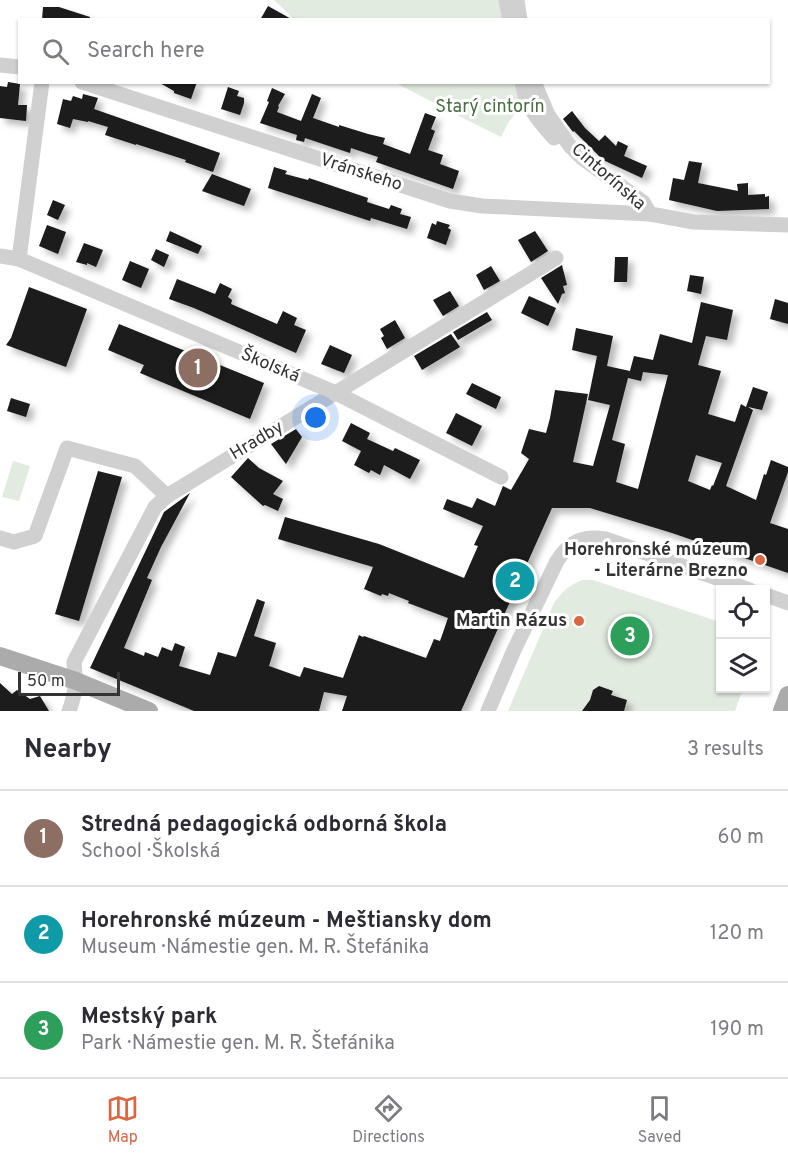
<!DOCTYPE html>
<html lang="en">
<head>
<meta charset="utf-8">
<style>
  body { margin:0; font-family:Overpass,sans-serif; background:#f2f2f3; color:#2b2b33 }
  .controls { position:absolute; right:18px; bottom:18px; display:grid; overflow:hidden; border-radius:0px; box-shadow:0 2px 4px #0004 }
  .controls button { width:54px; height:54px; display:grid; place-items:center; padding:0; border:0; border-bottom:2px solid #e1e1e2; background:#fff; color:#2b2b33; font:30px sans-serif }
  .scale { position:absolute; left:18px; bottom:15px; width:102px; box-sizing:border-box; padding-left:6px; border:3px solid #333; border-top:0; font-size:16px; line-height:21px; white-space:nowrap; color:#333; -webkit-text-stroke:4px #fff; paint-order:stroke }
  .you { position:absolute; left:316px; top:418px; width:21px; height:21px; margin:-15px; border:4px solid #fff; border-radius:50%; background:#1a73e8; box-shadow:0 0 0 9px #1a73e833 }
  .badge { display:grid; place-items:center; width:39px; height:39px; border-radius:50%; background:#db6643; color:#fff; font-size:20px; font-weight:700 }
  .pin { position:absolute; translate:-50% -50%; border:3px solid #fff; box-shadow:0 2px 6px #0006 }
  .list { margin:0; padding:0; list-style:none }
  h2 { display:flex; justify-content:space-between; align-items:center; height:78px; margin:0; padding:0 24px; font-size:26px }
  h2 small { font-size:20px; font-weight:400; color:#7c7c81 }
  .list li { display:grid; grid-template-columns:39px 1fr auto; gap:18px; align-items:center; box-sizing:border-box; height:96px; padding:0 24px; border-top:2px solid #e1e1e2 }
  .list b { display:block; font-size:22px; white-space:nowrap }
  .list p { margin:0; font-size:20px; white-space:nowrap; color:#7c7c81 }
  .list em { font-size:20px; font-style:normal; color:#7c7c81 }
  .icon { flex:none; width:33px; height:33px; fill:none; stroke:currentColor; stroke-width:2; stroke-linecap:round; stroke-linejoin:round }
  .map { position:relative; flex:none; width:788px; height:711px; overflow:hidden }
  .search { position:absolute; background:#fff; box-shadow:0 2px 4px #0004; left:18px; right:18px; top:18px; height:66px; display:flex; align-items:center; gap:15px; box-sizing:border-box; padding:0 21px; border-radius:0px; color:#7c7c81; font-size:22px }
  .sheet { height:366px; background:#fff }
  nav { display:flex; justify-content:space-around; align-items:center; box-sizing:border-box; height:84px; border-top:2px solid #e1e1e2; background:#fff; font-size:16px; color:#7c7c81 }
  nav a { display:grid; justify-items:center; gap:3px }
  nav .on { color:#db6643 }
  .map>svg:first-child { display:block }
</style>
</head>
<body>
<div class="map">
<svg width="788" height="711" viewBox="0 0 788 711">
  <defs>
    <filter id="shadow"><feDropShadow dx="5.5" dy="5.5" stdDeviation="3" flood-color="#0004"/></filter>
  </defs>
  <rect width="100%" height="100%" fill="#fff"/>
  <g fill="#e2ebdf">
    <path d="M274 0H500L504 19H294Z"/>
    <path d="M396 83H516L521 106 508 123 501 137 457 115Z"/>
    <path d="M13 461 30 466 19 501 2 497Z"/>
    <path d="M582 580H593L720 622V688L743 689 735 711H508L554 603C563 591 568 586 582 580Z"/>
  </g>
  <g fill="#1a1a1a" fill-rule="evenodd" filter="url(#shadow)">
    <path d="M268 6 293 20H260Z"/>
    <path d="M43 7H59L90 17V20H42Z"/>
    <path d="M8 82 20 84 18 105H27L26 121 0 118V86L7 87Z"/>
    <path d="M158 82H197L191 99 174 93V91Z"/>
    <path d="M228 87 239 91 237 96 244 98V103L240 115 221 109Z"/>
    <path d="M272 88 285 94 278 106 279 107 277 112 301 121 312 94 321 98 313 118 339 127V125L368 134 385 138 383 144 410 154 425 113 436 117 431 129 435 131 428 150 443 155 440 164 459 171 453 189 376 162 378 157 351 148 350 153 305 138 304 142 296 140 297 135 260 123 269 102 267 101Z"/>
    <path d="M83 94 98 98 94 109 220 153 213 172 185 162 186 160 136 144V145L105 135 108 127 88 121V122L73 119 70 128 57 124 63 99 71 101 73 96 82 99Z"/>
    <path d="M572 111 585 128 599 141 605 135 616 146 618 141 628 146 624 156 647 166 642 178 603 160 574 131 573 132 563 119Z"/>
    <path d="M689 161 702 163 698 183 738 191 737 184 748 183V195L765 194V197L769 196V209L717 211 669 200 673 178 684 180Z"/>
    <path d="M274 167 287 171 285 174 308 180 309 178 368 198 367 202 389 209 391 205 402 209 400 214 411 217 407 229 371 218 370 221 268 188Z"/>
    <path d="M212 174 251 189 244 206 202 191Z"/>
    <path d="M53 200 65 205 58 220 47 215Z"/>
    <path d="M437 221 450 225 448 228 451 230 446 245 427 238 432 223 436 225Z"/>
    <path d="M47 225 66 232 58 254 39 246Z"/>
    <path d="M170 231 202 246 198 254 166 241Z"/>
    <path d="M535 231 548 251 531 262 518 240Z"/>
    <path d="M84 243 103 250 96 267 87 263V265L76 262Z"/>
    <path d="M156 249 169 255 164 267 151 260Z"/>
    <path d="M615 257H628L627 282H614Z"/>
    <path d="M130 261 149 269 141 288 122 280Z"/>
    <path d="M562 265 567 285 563 286 565 293 562 294 558 304 541 278Z"/>
    <path d="M491 266 500 281 484 290 476 275Z"/>
    <path d="M690 275 704 277 701 294 687 291Z"/>
    <path d="M177 279 215 294 220 283 232 289 228 297 232 300 231 304 277 324 283 311 297 318 294 325 306 330 296 353 194 308 169 299Z"/>
    <path d="M29 287 87 309 66 367 6 345 11 338Z"/>
    <path d="M450 291 459 306 443 316 433 300Z"/>
    <path d="M529 296 556 308 548 326 521 313Z"/>
    <path d="M775 299 788 303V324L770 319Z"/>
    <path d="M701 302 733 310 727 340 706 336 698 365 721 371 708 414 735 422 741 404 746 407 753 387 768 392 762 410 748 407 753 410 726 486 756 500 764 474 766 475 771 460 788 467V472L770 523 788 529V573L672 533 590 508H552L461 711H342L347 696 324 692 319 711H194L90 668 164 512 190 493 161 547 147 578 152 580 124 648 144 656 145 652 158 657 162 647 172 651 175 643 185 647 179 666 210 675 218 652 236 657 257 599 265 602 254 636 276 643 269 666 300 677 304 667 343 678 359 635 363 637 364 636 426 658 434 639 440 641 448 618 408 603 409 601 389 593 388 596 382 594 381 596 364 589 373 567 278 539 285 517 379 544 464 578 478 546 474 545 483 526 443 509 447 499 472 508 477 498 495 506 503 486 511 490 529 459 521 453 529 429 546 433 550 418 555 390 588 394 573 462 593 466 610 405 588 400 597 356 572 350 576 328 613 336 607 366 630 371 628 378 634 356 653 360 660 334 692 343ZM643 372 668 375 638 489 616 482 625 444 612 440 628 378 641 381ZM696 455 722 463 713 486 712 485 710 490 688 481Z"/>
    <path d="M487 312 492 320 458 340 453 332Z"/>
    <path d="M395 320 405 338 387 349 381 338 384 336 380 329Z"/>
    <path d="M119 324 264 383 250 419 140 373 144 365 108 350Z"/>
    <path d="M451 334 460 347 422 370 414 356Z"/>
    <path d="M330 345 352 355 344 373 321 364Z"/>
    <path d="M472 383 501 397 496 409 466 394Z"/>
    <path d="M11 398 30 404 26 417 7 411Z"/>
    <path d="M456 413 482 426 472 446 446 433Z"/>
    <path d="M351 423 370 433 367 439 393 451 395 448 420 460 410 479 384 465 380 475 371 470 369 473 354 465 361 451 342 441Z"/>
    <path d="M296 429 302 437 286 464 271 444Z"/>
    <path d="M248 458 259 468 283 481 273 494 283 499 278 511 265 505 263 506 231 477Z"/>
    <path d="M98 471 122 477 79 621 55 614Z"/>
    <path d="M0 683 12 694 17 690 30 699 40 696 49 711H0Z"/>
    <path d="M599 686 613 691 611 695 627 700 624 711H582L590 700 593 690Z"/>
  </g>
  <g fill="none" stroke-linecap="round" stroke-linejoin="round">
    <g stroke="#d0d0d0" stroke-width="15">
      <path d="M506 0 510 20"/>
      <path d="M517 0 520 20"/>
      <path d="M0 65 20 67"/>
      <path d="M82 82 450 201 482 206 650 214 694 222 788 225"/>
      <path d="M522 82C526 107 538 120 554 138"/>
      <path d="M534 82 548 115 570 146 582 158 643 202 650 214"/>
      <path d="M0 256 19 259 336 393 501 477"/>
      <path d="M19 259 42 82"/>
      <path d="M0 538 14 542 35 536 67 448 135 466 167 496"/>
      <path d="M766 595 788 603"/>
      <path d="M69 711C76 693 76 681 74 662L155 507 167 496 556 258"/>
      <path d="M488 711 514 650 557 561C570 541 583 535 606 539L750 590"/>
    </g>
    <g stroke="#ababab" stroke-width="18">
      <path d="M0 656 76 681 149 711"/>
      <path d="M782 711 788 695"/>
    </g>
  </g>
  <g fill="#db6643" stroke="#fff" stroke-width="2">
    <circle cx="760" cy="560" r="6"/>
    <circle cx="579" cy="621" r="6"/>
  </g>
  <g text-anchor="middle" dominant-baseline="central" stroke-width="6" stroke-linejoin="round" paint-order="stroke">
    <g font-size="18" fill="#496c42" stroke="#fff">
      <text x="490" y="107">Starý cintorín</text>
    </g>
    <g font-size="18" fill="#333" stroke="#fff">
      <text transform="translate(361 173) rotate(18)">Vránskeho</text>
      <text transform="translate(608 177) rotate(41)">Cintorínska</text>
      <text transform="translate(270 366) rotate(23)">Školská</text>
      <text transform="translate(257 441) rotate(-31)">Hradby</text>
    </g>
    <g font-size="18" font-weight="bold" fill="#333" stroke="#fff" text-anchor="end">
      <text x="748" y="550">Horehronské múzeum<tspan x="748" dy="21">- Literárne Brezno</tspan></text>
      <text x="567" y="621">Martin Rázus</text>
    </g>
  </g>
</svg>
<div class="controls">
<button><svg class="icon" aria-label="locate" viewBox="0 0 24 24"><circle cx="12" cy="12" r="6"/><path d="M12 2v4M12 18v4M2 12h4M18 12h4"/></svg></button>
<button><svg class="icon" aria-label="layers" viewBox="0 0 24 24"><path d="M12 4l9 5-9 5-9-5zM3 14l9 5 9-5"/></svg></button>
</div>
<div class="scale">50 m</div>
<div class="you"></div>
<div class="pin badge" style="left:198px;top:368px;background:#8d6e63">1</div>
<div class="pin badge" style="left:515px;top:581px;background:#0f9aa8">2</div>
<div class="pin badge" style="left:630px;top:636px;background:#2e9e5b">3</div>
<div class="search"><svg class="icon" aria-label="search" viewBox="0 0 24 24"><circle cx="10" cy="10" r="6"/><path d="M15 15l6 6"/></svg>Search here</div>
</div>
<section class="sheet">
<h2>Nearby<small>3 results</small></h2>
<ul class="list">
<li><span class="badge" style="background:#8d6e63">1</span><div><b>Stredná pedagogická odborná škola</b><p>School · Školská</p></div><em>60 m</em></li>
<li><span class="badge" style="background:#0f9aa8">2</span><div><b>Horehronské múzeum - Meštiansky dom</b><p>Museum · Námestie gen. M. R. Štefánika</p></div><em>120 m</em></li>
<li><span class="badge" style="background:#2e9e5b">3</span><div><b>Mestský park</b><p>Park · Námestie gen. M. R. Štefánika</p></div><em>190 m</em></li>
</ul>
</section>
<nav>
<a class="on"><svg class="icon" aria-label="map" viewBox="0 0 24 24"><path d="M3 6l6-2 6 2 6-2v14l-6 2-6-2-6 2zM9 4v14M15 6v14"/></svg>Map</a>
<a><svg class="icon" aria-label="directions" viewBox="0 0 24 24"><path d="M12 3l9 9-9 9-9-9zM9 14v-3h6M13 9l2 2-2 2"/></svg>Directions</a>
<a><svg class="icon" aria-label="saved" viewBox="0 0 24 24"><path d="M7 4h10v16l-5-4-5 4z"/></svg>Saved</a>
</nav>
</body>
</html>
